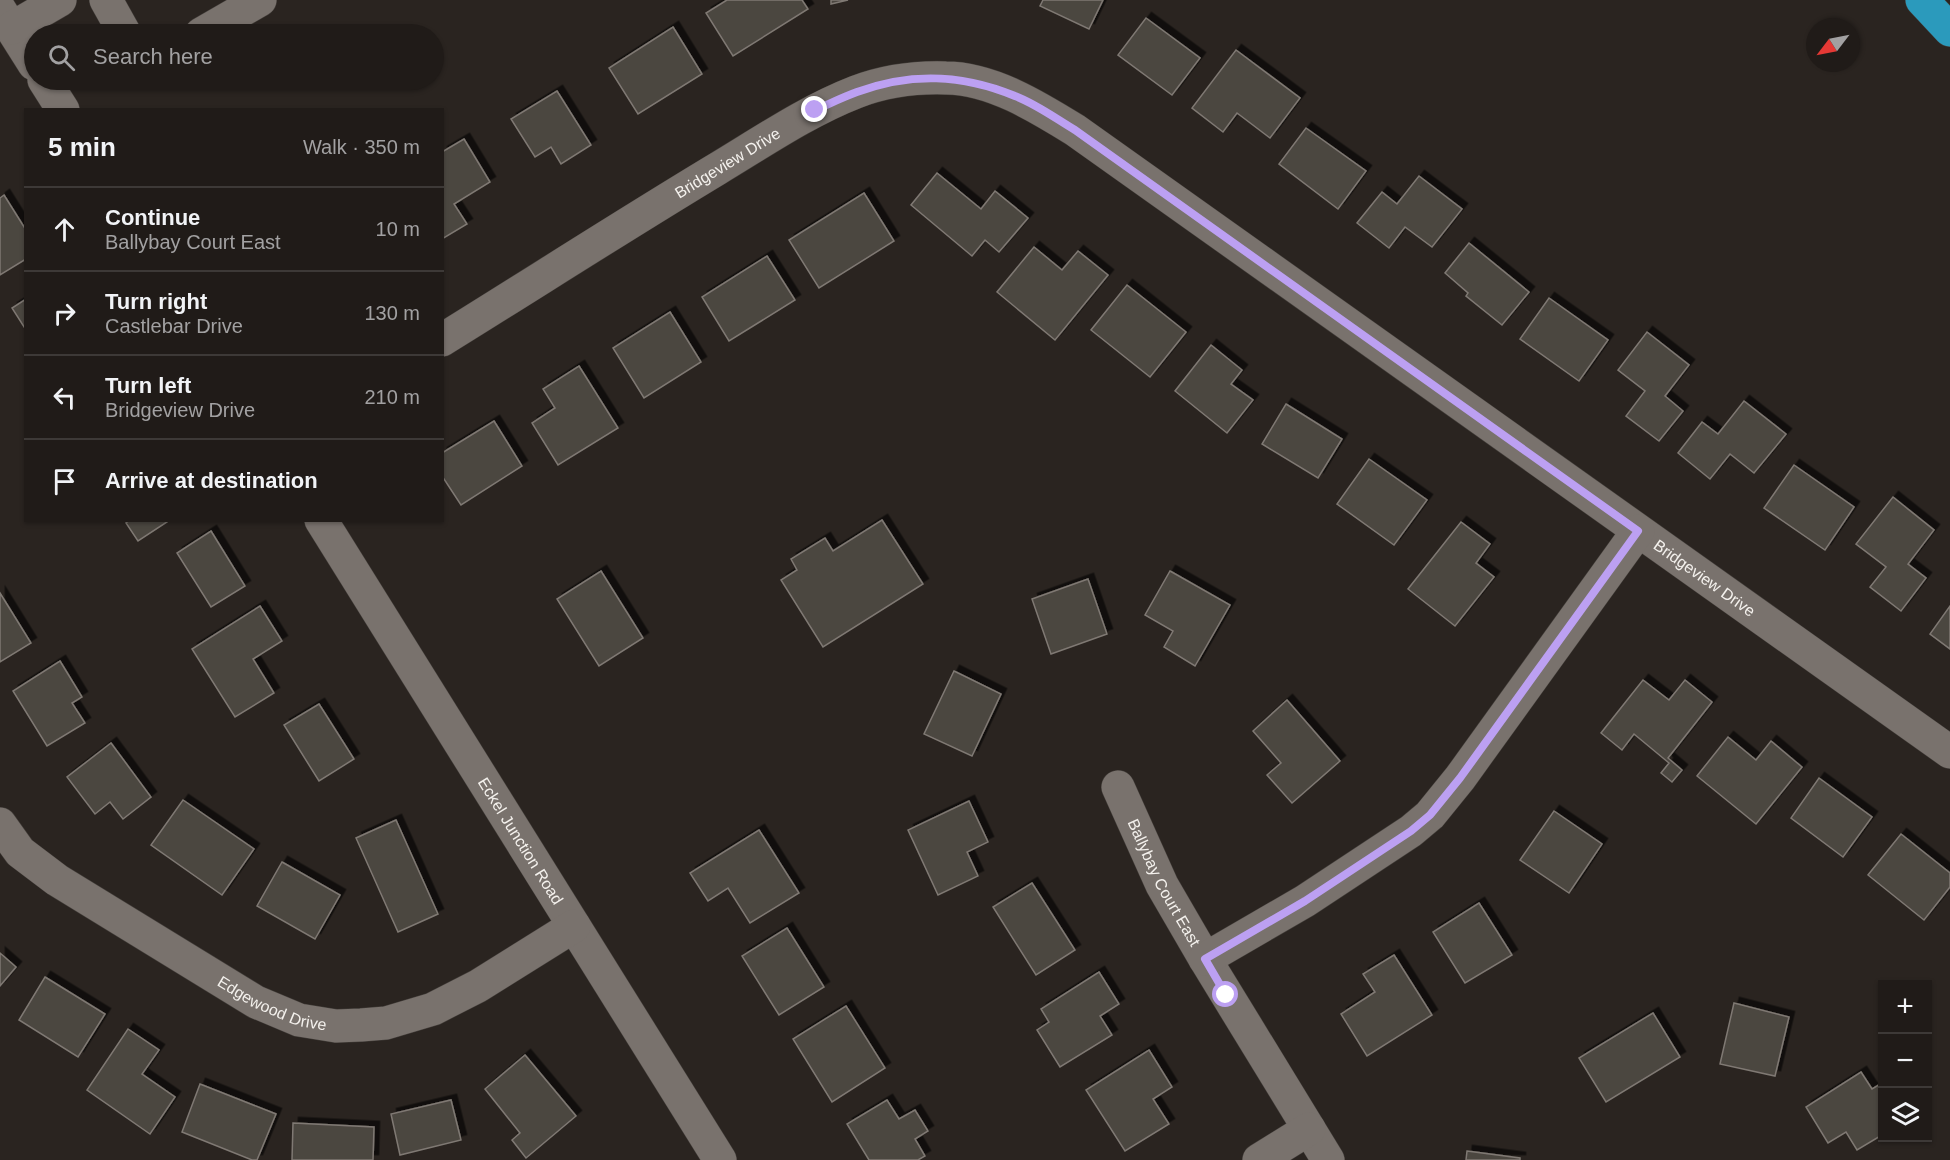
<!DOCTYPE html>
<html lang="en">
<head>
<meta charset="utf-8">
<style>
  body { margin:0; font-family:Arial,sans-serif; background:#282421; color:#f1f3f6 }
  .controls { position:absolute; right:18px; bottom:18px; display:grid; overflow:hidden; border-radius:0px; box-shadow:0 2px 4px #0004 }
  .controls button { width:54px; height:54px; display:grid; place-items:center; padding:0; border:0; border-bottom:2px solid #3d3937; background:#201b18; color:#f1f3f6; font:30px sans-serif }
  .compass { position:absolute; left:1806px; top:18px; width:54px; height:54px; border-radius:50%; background:#201b18; box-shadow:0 2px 4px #0004; rotate:238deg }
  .stop { position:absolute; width:18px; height:18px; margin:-14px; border:4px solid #bca0f2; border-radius:50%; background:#fff }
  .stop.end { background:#bca0f2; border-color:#fff; box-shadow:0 2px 6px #0008 }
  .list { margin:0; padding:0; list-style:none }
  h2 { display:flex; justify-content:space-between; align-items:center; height:78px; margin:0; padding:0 24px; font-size:26px }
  h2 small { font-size:20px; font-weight:400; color:#a2a1a2 }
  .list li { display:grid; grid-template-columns:39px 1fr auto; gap:18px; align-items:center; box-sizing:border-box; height:84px; padding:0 24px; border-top:2px solid #3d3937 }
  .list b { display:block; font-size:22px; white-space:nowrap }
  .list p { margin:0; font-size:20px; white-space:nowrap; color:#a2a1a2 }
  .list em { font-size:20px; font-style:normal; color:#a2a1a2 }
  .icon { flex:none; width:33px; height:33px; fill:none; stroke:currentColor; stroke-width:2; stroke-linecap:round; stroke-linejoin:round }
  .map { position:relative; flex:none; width:1950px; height:1160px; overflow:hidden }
  .search { position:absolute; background:#201b18; box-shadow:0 2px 4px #0004; left:24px; top:24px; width:420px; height:66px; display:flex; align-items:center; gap:15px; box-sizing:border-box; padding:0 21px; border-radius:33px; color:#a2a1a2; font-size:22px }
  .panel { position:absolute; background:#201b18; box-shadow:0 2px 4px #0004; left:24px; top:108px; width:420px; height:414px; border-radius:0px }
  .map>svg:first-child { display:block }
</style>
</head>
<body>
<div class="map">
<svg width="1950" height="1160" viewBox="0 0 1950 1160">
  <defs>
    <filter id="shadow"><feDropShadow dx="5.5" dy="-5.5" stdDeviation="0" flood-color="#0009"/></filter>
  </defs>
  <rect width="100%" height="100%" fill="#2a2420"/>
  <g fill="#4c4641" stroke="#7f7973" stroke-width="1.5" filter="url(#shadow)">
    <path d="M727 0H802L808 9 733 56 706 13Z"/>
    <path d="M831 0H848L831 4Z"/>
    <path d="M1043 0H1103L1089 29 1040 6Z"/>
    <path d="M1146 18 1200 58 1172 95 1118 55Z"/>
    <path d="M673 27 702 74 638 114 609 68Z"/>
    <path d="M1236 50 1300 98 1270 138 1237 113 1223 132 1192 108Z"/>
    <path d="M557 91 591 145 561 164 551 147 535 157 511 119Z"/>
    <path d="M1306 128 1366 171 1338 209 1279 164Z"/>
    <path d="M464 139 490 182 454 204 467 224 442 239V152Z"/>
    <path d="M937 173 981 209 995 191 1028 218 999 252 985 240 972 256 911 205Z"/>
    <path d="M1419 176 1462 209 1432 247 1405 227 1389 248 1357 223 1382 192 1397 204Z"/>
    <path d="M864 193 894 241 819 288 789 240Z"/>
    <path d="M4 195 26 230V259L0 275V198Z"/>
    <path d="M1469 243 1529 292 1502 325 1466 296 1468 293 1445 273Z"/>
    <path d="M1034 247 1062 270 1078 251 1108 275 1055 340 997 292Z"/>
    <path d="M767 256 795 300 729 341 702 297Z"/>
    <path d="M1127 285 1186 332 1150 377 1091 330Z"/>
    <path d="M1549 298 1608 340 1579 381 1520 339Z"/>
    <path d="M26 299V330L12 308Z"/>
    <path d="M670 312 701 362 644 398 613 348Z"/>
    <path d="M1647 332 1689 365 1665 396 1683 411 1659 441 1626 416 1645 391 1618 370Z"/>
    <path d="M1211 345 1242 370 1231 384 1253 400 1227 433 1175 391Z"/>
    <path d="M579 366 618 428 558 465 532 423 555 408 543 389Z"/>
    <path d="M1744 401 1786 434 1754 473 1730 454 1710 479 1678 453 1702 422 1718 434Z"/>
    <path d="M1286 404 1342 439 1318 478 1262 444Z"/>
    <path d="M494 421 522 466 461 505 442 476V453Z"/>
    <path d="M1369 459 1427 500 1394 545 1337 504Z"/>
    <path d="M1794 465 1854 507 1825 550 1764 508Z"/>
    <path d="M1893 497 1934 530 1908 564 1926 578 1901 611 1870 587 1886 567 1856 544Z"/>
    <path d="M130 520H170L138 541 126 523Z"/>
    <path d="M882 520 923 584 823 647 781 580 797 570 791 559 825 538 833 551Z"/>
    <path d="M1461 522 1490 544 1476 563 1494 577 1455 626 1408 589Z"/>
    <path d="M211 531 245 586 211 607 177 553Z"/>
    <path d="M601 571 643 638 599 666 557 599Z"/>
    <path d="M1170 571 1230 605 1195 666 1164 647 1173 631 1145 615Z"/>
    <path d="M1088 579 1107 634 1051 654 1032 599Z"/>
    <path d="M0 593 31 643 0 662Z"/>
    <path d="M260 606 282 641 253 659 274 693 235 717 192 649Z"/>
    <path d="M1950 606V649L1930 634Z"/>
    <path d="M60 661 82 697 72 703 85 723 47 746 13 691Z"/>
    <path d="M954 671 1001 694 972 756 924 734Z"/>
    <path d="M1643 680 1669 700 1685 680 1712 702 1668 758 1682 770 1672 782 1661 773 1669 763 1634 734 1622 750 1601 733Z"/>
    <path d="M1287 700 1340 761 1292 803 1267 775 1281 763 1253 731Z"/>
    <path d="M319 704 354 759 319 781 284 725Z"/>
    <path d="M1728 737 1756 760 1771 741 1802 767 1756 824 1697 776Z"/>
    <path d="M111 743 151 797 123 819 110 802 95 814 67 777Z"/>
    <path d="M1819 778 1872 817 1843 857 1791 818Z"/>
    <path d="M183 800 254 849 222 895 151 845Z"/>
    <path d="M969 801 988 842 967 852 978 876 938 895 908 830Z"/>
    <path d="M1554 811 1602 844 1569 893 1520 860Z"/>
    <path d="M396 820 438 914 398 932 356 838Z"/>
    <path d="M759 830 799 893 750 923 728 888 708 901 690 873Z"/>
    <path d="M1901 834 1950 873V887L1924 920 1868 875Z"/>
    <path d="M282 862 340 895 315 939 257 906Z"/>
    <path d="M1032 883 1075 950 1036 975 993 907Z"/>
    <path d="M1479 903 1512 955 1465 983 1433 932Z"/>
    <path d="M787 928 824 987 779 1015 742 956Z"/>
    <path d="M0 953 16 967 0 986Z"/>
    <path d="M1394 955 1432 1015 1367 1056 1341 1014 1375 992 1363 974Z"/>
    <path d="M1099 972 1119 1004 1100 1016 1112 1035 1060 1067 1037 1030 1049 1022 1041 1009Z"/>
    <path d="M45 977 105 1014 78 1057 19 1020Z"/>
    <path d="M1734 1003 1789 1017 1775 1076 1720 1064Z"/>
    <path d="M846 1006 885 1068 832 1102 793 1039Z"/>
    <path d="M1653 1013 1680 1057 1606 1102 1579 1058Z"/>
    <path d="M128 1029 159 1050 142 1074 175 1097 150 1134 87 1090Z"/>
    <path d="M1149 1050 1172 1087 1153 1099 1169 1124 1125 1151 1086 1090Z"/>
    <path d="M525 1055 576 1116 526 1158 512 1140 520 1133 485 1089Z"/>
    <path d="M1861 1072 1872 1089 1882 1083V1135L1857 1150 1846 1132 1828 1143 1806 1107Z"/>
    <path d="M200 1084 276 1114 257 1160H252L182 1132Z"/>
    <path d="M451 1100 461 1140 400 1155 391 1114Z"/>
    <path d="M887 1100 899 1119 915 1110 928 1131 915 1139 925 1156 918 1160H869L847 1124Z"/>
    <path d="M293 1123 374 1127 373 1160H292Z"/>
    <path d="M1467 1151 1520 1158V1160H1466Z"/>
  </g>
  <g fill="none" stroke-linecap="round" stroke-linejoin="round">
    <defs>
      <g id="minor">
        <path d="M106 0 125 34"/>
        <path d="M0 10 34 64"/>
        <path d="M12 28 60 0"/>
        <path d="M201 34 260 0"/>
        <path d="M44 80 63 110"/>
        <path id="s1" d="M442 340C534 283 624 225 717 169 762 142 807 111 856 92 885 81 915 77 946 78 991 78 1038 107 1075 130L1950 752"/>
        <path id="s2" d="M321 520 720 1160"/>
        <path id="s3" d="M1118 787 1162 885 1205 959 1328 1160"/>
        <path id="s4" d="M0 824 20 852 57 880 256 1002 299 1020 336 1026 361 1025 386 1023 433 1009 478 986 574 926"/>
        <path d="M1205 959 1305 901 1411 831 1430 815 1460 778 1638 531"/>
        <path d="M1259 1160 1309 1129"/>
      </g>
      <path id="highway" d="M1922 0 1950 30"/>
    </defs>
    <use href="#minor" stroke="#443f3b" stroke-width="34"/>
    <use href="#highway" stroke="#443f3b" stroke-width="34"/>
    <use href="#minor" stroke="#79726d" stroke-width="33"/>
    <use href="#highway" stroke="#2b9abc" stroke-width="33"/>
  </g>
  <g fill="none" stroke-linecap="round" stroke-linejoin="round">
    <path stroke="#bca0f2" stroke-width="8" d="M815 110C829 104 843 97 857 92 911 72 962 74 1015 96 1036 104 1055 118 1075 130L1638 531 1460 778 1430 815 1411 831 1305 901 1205 959 1226 995"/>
  </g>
  <g text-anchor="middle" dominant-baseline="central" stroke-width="5" stroke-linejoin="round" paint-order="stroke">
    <g font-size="16" fill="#f4f1ed" stroke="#2a2420">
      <text stroke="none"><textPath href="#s1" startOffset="336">Bridgeview Drive</textPath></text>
      <text stroke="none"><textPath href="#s1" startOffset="1488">Bridgeview Drive</textPath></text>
      <text stroke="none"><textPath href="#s2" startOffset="378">Eckel Junction Road</textPath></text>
      <text stroke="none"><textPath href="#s3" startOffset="106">Ballybay Court East</textPath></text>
      <text stroke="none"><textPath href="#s4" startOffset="330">Edgewood Drive</textPath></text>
    </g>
  </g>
</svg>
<div class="controls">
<button>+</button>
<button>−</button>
<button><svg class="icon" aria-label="layers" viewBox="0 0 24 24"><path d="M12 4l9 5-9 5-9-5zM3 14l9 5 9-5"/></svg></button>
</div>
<svg class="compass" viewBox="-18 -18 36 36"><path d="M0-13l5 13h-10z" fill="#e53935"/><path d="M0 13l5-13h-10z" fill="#a2a1a2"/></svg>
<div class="stop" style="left:1226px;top:995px"></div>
<div class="stop end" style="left:815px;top:110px"></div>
<div class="search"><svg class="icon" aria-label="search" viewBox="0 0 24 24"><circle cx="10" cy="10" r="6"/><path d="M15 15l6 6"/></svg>Search here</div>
<section class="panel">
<h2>5 min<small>Walk · 350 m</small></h2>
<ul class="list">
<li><svg class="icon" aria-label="ahead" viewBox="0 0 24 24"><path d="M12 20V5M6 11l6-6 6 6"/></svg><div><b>Continue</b><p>Ballybay Court East</p></div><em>10 m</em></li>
<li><svg class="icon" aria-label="right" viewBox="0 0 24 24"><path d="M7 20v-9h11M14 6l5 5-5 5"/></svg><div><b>Turn right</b><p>Castlebar Drive</p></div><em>130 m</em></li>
<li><svg class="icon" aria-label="left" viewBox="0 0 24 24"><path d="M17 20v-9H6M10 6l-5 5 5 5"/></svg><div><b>Turn left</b><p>Bridgeview Drive</p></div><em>210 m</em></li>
<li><svg class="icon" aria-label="arrive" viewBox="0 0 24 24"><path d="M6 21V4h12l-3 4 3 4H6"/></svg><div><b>Arrive at destination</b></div></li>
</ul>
</section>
</div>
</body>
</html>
